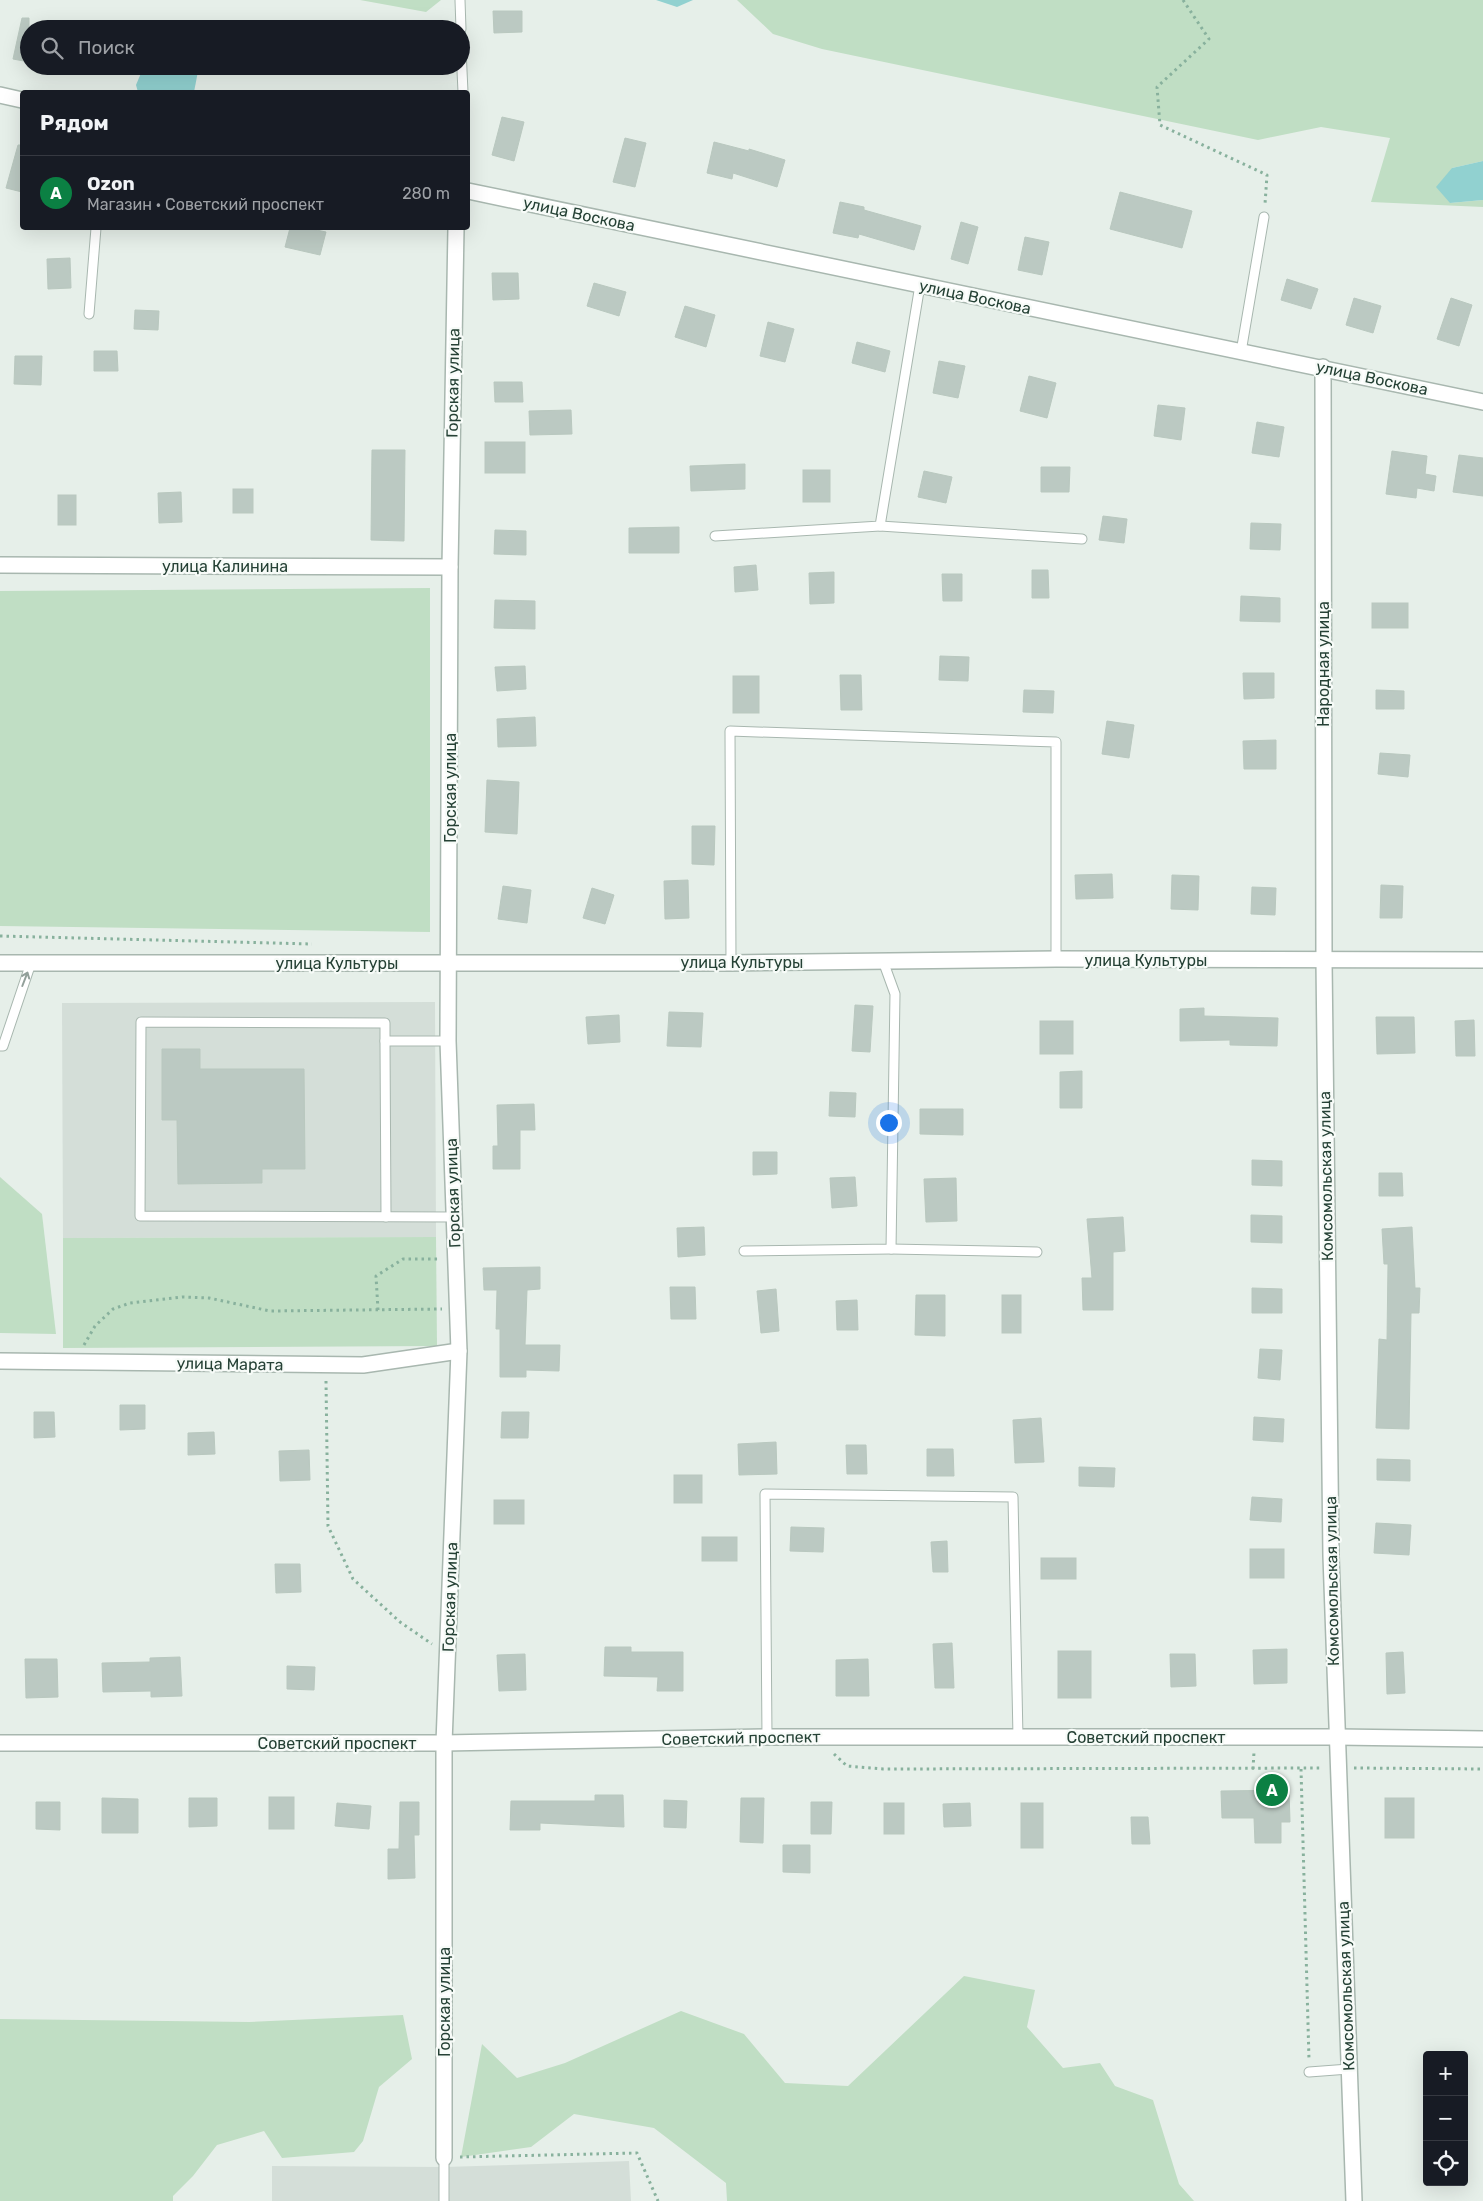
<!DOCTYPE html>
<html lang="ru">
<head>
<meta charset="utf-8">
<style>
  body { margin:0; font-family:Rubik,sans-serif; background:#20242c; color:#f1f3f6 }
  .controls { position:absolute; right:15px; bottom:15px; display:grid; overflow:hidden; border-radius:5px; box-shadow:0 5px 20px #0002 }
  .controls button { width:45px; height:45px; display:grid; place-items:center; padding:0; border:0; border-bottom:1px solid #363941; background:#171b24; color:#f1f3f6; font:25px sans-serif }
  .you { position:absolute; left:888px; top:1122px; width:18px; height:18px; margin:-12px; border:4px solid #fff; border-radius:50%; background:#1a73e8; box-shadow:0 0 0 8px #1a73e833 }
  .badge { display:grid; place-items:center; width:32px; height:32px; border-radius:50%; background:#0b8043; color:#fff; font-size:16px; font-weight:700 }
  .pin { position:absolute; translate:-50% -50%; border:2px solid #fff; box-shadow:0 1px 5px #0006 }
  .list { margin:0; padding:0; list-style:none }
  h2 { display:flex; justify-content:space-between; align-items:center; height:65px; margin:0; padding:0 20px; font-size:21px }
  h2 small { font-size:16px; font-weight:400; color:#9ea1a6 }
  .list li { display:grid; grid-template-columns:32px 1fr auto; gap:15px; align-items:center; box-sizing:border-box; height:75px; padding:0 20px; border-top:1px solid #363941 }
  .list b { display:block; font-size:19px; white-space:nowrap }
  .list p { margin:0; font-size:16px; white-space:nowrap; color:#9ea1a6 }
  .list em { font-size:16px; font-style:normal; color:#9ea1a6 }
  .icon { flex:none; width:28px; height:28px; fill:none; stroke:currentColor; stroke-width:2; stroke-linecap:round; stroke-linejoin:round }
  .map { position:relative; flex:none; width:1483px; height:2201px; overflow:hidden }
  .search { position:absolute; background:#171b24; box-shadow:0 5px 20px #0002; left:20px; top:20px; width:450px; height:55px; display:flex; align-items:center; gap:12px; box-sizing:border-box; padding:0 18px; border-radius:28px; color:#9ea1a6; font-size:19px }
  .panel { position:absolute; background:#171b24; box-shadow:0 5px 20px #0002; left:20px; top:90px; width:450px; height:140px; border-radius:5px }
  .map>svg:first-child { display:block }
</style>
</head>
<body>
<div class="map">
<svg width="1483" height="2201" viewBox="0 0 1483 2201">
  <rect width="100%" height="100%" fill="#e6efe9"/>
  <g fill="#d4ded8">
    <path d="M435 1002 436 1237 63 1238 62 1003Z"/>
    <path d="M629 2161 631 2201H272V2166L445 2167Z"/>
  </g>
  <g fill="#c0dec4">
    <path d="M360 0H441L426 12Z"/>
    <path d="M737 0H1483V161L1452 168 1450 203 1483 200V207L1371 202 1390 138 1321 127 1258 140 822 49 773 34Z"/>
    <path d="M430 588V932L0 926V591Z"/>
    <path d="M0 1177 42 1214 56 1334 0 1333Z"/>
    <path d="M436 1237 437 1346 63 1348V1238Z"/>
    <path d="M964 1976 1035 1990 1027 2027 1063 2068 1100 2063 1115 2086 1153 2100 1179 2184 1194 2201H727L726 2183 654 2128 574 2114 531 2147 461 2157 482 2044 517 2078 565 2063 681 2011 744 2034 785 2083 848 2086Z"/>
    <path d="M403 2015 412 2059 379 2087 363 2141 354 2152 282 2158 264 2131 217 2145 193 2176 173 2196V2201H0V2019L249 2022Z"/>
  </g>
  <g fill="#91d1d0">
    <path d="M656 0H693L677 7Z"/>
    <path d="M167 20 179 29H154Z"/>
    <path d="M144 66H199L194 92H138L136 85Z"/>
    <path d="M1483 161V200L1450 203 1436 187 1452 168Z"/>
  </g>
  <g fill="#bbc9c2" stroke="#b9c8bf">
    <path d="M493 11H522V32L494 33Z"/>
    <path d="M22 18H29V62L13 59Z"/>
    <path d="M502 117 524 122 514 161 492 155Z"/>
    <path d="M625 138 646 143 635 187 613 182Z"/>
    <path d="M714 142 749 151V149L785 160 777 187 733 173 732 179 707 173Z"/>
    <path d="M18 145H22V192L6 188Z"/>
    <path d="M1120 192 1192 211 1182 248 1110 229Z"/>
    <path d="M840 202 864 207V210L921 226 914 250 859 234 858 238 833 233Z"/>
    <path d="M961 222 978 227 968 264 951 259Z"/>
    <path d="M290 228H307L326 232 320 255 285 247Z"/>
    <path d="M1025 237 1049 242 1042 275 1018 270Z"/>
    <path d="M70 258 71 288 48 289 47 259Z"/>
    <path d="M492 273H518L519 299 493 300Z"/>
    <path d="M1287 279 1318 289 1311 309 1281 300Z"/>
    <path d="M594 283 626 292 619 316 587 306Z"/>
    <path d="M1354 298 1381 306 1373 333 1346 325Z"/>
    <path d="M1451 298 1472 305 1459 346 1437 339Z"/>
    <path d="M685 306 715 315 706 347 675 337Z"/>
    <path d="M135 310 159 311 158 330 134 329Z"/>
    <path d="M768 322 794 329 785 362 760 356Z"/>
    <path d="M857 342 890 351 885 372 852 363Z"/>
    <path d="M94 351H117L118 371H94Z"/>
    <path d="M15 356H42L41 385 14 384Z"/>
    <path d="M939 361 965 366 958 398 933 393Z"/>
    <path d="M1029 376 1056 383 1047 418 1020 411Z"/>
    <path d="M494 382H522L523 402H495Z"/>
    <path d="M1158 405 1185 408 1181 440 1154 436Z"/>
    <path d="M571 410 572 434 530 435 529 411Z"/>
    <path d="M1257 422 1284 427 1279 457 1252 453Z"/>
    <rect x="485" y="442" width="40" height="31"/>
    <path d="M372 450H405L404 541 371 540Z"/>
    <path d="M1392 451 1427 456 1425 474 1436 476 1434 491 1417 488 1416 498 1386 494Z"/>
    <path d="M1459 455 1483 458V496L1453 492Z"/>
    <path d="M745 464V489L691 491 690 466Z"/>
    <path d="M1041 467H1070L1069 492H1041Z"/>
    <rect x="803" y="470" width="27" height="32"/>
    <path d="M924 471 952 477 946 503 918 497Z"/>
    <rect x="233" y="489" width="20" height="24"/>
    <path d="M181 492 182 522 159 523 158 493Z"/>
    <rect x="58" y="495" width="18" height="30"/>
    <path d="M1103 516 1127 519 1124 543 1099 540Z"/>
    <path d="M1251 523 1281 524 1280 550 1250 549Z"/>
    <path d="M679 527V553H629V528Z"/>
    <path d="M495 530 526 531V555L494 554Z"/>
    <path d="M756 565 758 590 735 592 734 567Z"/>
    <path d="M1032 570H1048L1049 598H1032Z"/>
    <path d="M834 572V603L810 604 809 573Z"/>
    <path d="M942 574H962V601H943Z"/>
    <path d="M1241 596 1280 598V622L1240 621Z"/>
    <path d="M495 600 535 601V629L494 628Z"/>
    <rect x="1372" y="603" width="36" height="25"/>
    <path d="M940 656 969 657 968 681 939 680Z"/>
    <path d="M525 666 526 689 497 691 495 667Z"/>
    <path d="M1243 673H1274V698L1244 699Z"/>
    <path d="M840 675H861L862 710H841Z"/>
    <rect x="733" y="676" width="26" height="37"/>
    <path d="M1024 690 1054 691 1053 713 1023 712Z"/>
    <path d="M1376 690 1404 691V709H1376Z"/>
    <path d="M535 717 536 746 498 747 497 719Z"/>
    <path d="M1107 721 1134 725 1129 758 1102 754Z"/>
    <path d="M1276 740V769H1244L1243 741Z"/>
    <path d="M1380 753 1410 755 1408 777 1378 774Z"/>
    <path d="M487 780 519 782 517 834 485 832Z"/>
    <path d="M692 826H715L714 865 692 864Z"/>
    <path d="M1112 874 1113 898 1076 899 1075 875Z"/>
    <path d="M1172 875 1199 876 1198 910 1171 909Z"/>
    <path d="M688 880 689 918 665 919 664 881Z"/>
    <path d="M1381 885 1403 886 1402 918H1380Z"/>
    <path d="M503 886 531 890 527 923 498 919Z"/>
    <path d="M1252 887 1276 888 1275 915 1251 914Z"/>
    <path d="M592 888 614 895 605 924 583 918Z"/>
    <path d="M855 1005 873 1006 870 1052 852 1051Z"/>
    <path d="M1204 1008V1016L1278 1018 1277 1046 1230 1045V1040L1180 1041V1009Z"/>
    <path d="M669 1012 703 1013 701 1047 667 1046Z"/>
    <path d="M619 1015 620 1042 588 1044 586 1017Z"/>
    <path d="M1376 1017H1414L1415 1053 1377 1054Z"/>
    <path d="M1474 1020 1475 1056H1456L1455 1021Z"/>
    <rect x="1040" y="1021" width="33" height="33"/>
    <path d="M162 1049H200V1069H304L305 1169H262V1183L178 1184 177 1120H162Z"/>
    <path d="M1082 1071V1108H1060V1072Z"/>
    <path d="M830 1092 856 1093 855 1117 829 1116Z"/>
    <path d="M534 1104 535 1130H520V1169H493V1146H498L497 1105Z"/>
    <path d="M920 1109H963V1135L920 1134Z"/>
    <path d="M753 1152H777V1174L753 1175Z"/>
    <path d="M1252 1160 1282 1161V1186L1252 1185Z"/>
    <path d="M1379 1173H1402L1403 1196H1379Z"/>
    <path d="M855 1177 857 1206 832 1208 830 1178Z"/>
    <path d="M956 1178 957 1221 926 1222 924 1179Z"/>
    <path d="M1251 1215 1282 1216V1243L1251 1242Z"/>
    <path d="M1123 1217 1125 1251 1113 1252V1310H1083L1082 1278H1092L1087 1219Z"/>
    <path d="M704 1227 705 1255 678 1257 677 1228Z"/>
    <path d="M1412 1227 1415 1288H1420L1419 1313H1411L1409 1429 1376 1428 1379 1339 1387 1340 1388 1264H1384L1382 1229Z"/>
    <path d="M540 1267V1289L527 1290 525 1345H560L559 1371 526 1370V1377H500V1329H496L497 1290H484L483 1268Z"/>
    <path d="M670 1287H695L696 1319H671Z"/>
    <path d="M1252 1288 1282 1289V1313H1252Z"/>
    <path d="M776 1289 779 1331 761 1333 757 1291Z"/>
    <path d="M916 1295H945V1336L915 1335Z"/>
    <rect x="1002" y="1295" width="19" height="38"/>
    <path d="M857 1300 858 1330H837L836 1301Z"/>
    <path d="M1260 1349 1282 1350 1280 1380 1258 1378Z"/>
    <path d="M120 1405H145V1429L120 1430Z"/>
    <path d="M34 1412H54L55 1437 34 1438Z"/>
    <path d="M502 1412H529L528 1438H501Z"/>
    <path d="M1254 1417 1284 1419 1283 1442 1253 1440Z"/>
    <path d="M1041 1418 1044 1462 1015 1463 1013 1420Z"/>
    <path d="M214 1432 215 1454 188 1455V1433Z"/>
    <path d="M776 1442 777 1474 739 1475 738 1444Z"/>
    <path d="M846 1445H866L867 1474H847Z"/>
    <path d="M927 1449H953L954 1476H927Z"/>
    <path d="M309 1450 310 1480 280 1481 279 1451Z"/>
    <path d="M1377 1459 1410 1460V1481L1377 1480Z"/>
    <path d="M1079 1467 1115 1468 1114 1487 1079 1486Z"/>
    <rect x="674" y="1475" width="28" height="28"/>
    <path d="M1252 1497 1282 1499 1281 1522 1250 1520Z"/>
    <rect x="494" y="1500" width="30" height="24"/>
    <path d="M1376 1523 1411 1525 1409 1555 1374 1553Z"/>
    <path d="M791 1527 824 1528 823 1552 790 1551Z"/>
    <rect x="702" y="1537" width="35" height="24"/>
    <path d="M947 1541 948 1572H933L931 1542Z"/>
    <rect x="1250" y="1549" width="34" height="29"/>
    <rect x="1041" y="1558" width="35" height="21"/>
    <path d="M275 1564H300L301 1592 276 1593Z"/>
    <path d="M952 1643 954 1688H935L933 1644Z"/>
    <path d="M605 1647H631V1652H683V1691H657L658 1677 604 1676Z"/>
    <path d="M1287 1649V1683L1254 1684 1253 1650Z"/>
    <rect x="1058" y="1651" width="33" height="47"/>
    <path d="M1403 1652 1405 1693 1387 1694 1386 1653Z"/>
    <path d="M525 1654 526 1690 499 1691 497 1655Z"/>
    <path d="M1170 1654H1195L1196 1686 1171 1687Z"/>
    <path d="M180 1657 182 1696 151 1697V1691L103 1692 102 1663 150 1662V1658Z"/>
    <path d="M25 1659H57L58 1697 26 1698Z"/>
    <path d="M868 1659 869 1696H836V1660Z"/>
    <path d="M287 1666 315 1667 314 1690 287 1689Z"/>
    <path d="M1289 1790 1290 1822H1281V1843H1255L1254 1818H1222L1221 1791Z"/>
    <path d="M595 1795H623L624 1827 540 1823V1830H510L511 1801H595Z"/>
    <rect x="269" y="1797" width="25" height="32"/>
    <path d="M102 1798 138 1799V1833H102Z"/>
    <path d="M189 1798H217V1826L189 1827Z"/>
    <path d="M741 1798H764L763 1843 740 1842Z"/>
    <rect x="1385" y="1798" width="29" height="40"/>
    <path d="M664 1800 687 1801 686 1828 664 1827Z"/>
    <path d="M36 1802H60V1830L36 1829Z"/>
    <path d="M400 1802H419V1835H414L415 1878 388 1879V1849H399Z"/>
    <path d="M811 1802H832L831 1834H811Z"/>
    <path d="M337 1803 371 1806 369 1829 335 1826Z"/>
    <rect x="884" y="1803" width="20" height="31"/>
    <path d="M970 1803 971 1826 944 1827 943 1804Z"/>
    <rect x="1021" y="1803" width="22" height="45"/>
    <path d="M1131 1817H1148L1150 1844H1132Z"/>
    <path d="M783 1845H810V1873L783 1872Z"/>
  </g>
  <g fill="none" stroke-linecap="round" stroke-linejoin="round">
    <defs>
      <g id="service">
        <path d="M460 0 461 29"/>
        <path d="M461 49 463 92"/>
        <path d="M89 314 96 228"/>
        <path d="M1241 352 1264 217"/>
        <path d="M880 526 1082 539"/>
        <path d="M715 536 880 526 920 285"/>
        <path d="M731 963 730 731 1056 742V959"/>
        <path d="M385 1041 386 1217"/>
        <path d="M448 1041H385V1023L141 1022 140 1216 454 1217"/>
        <path d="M0 1046H3L31 963"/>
        <path d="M891 1249 1037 1252"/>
        <path d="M744 1251 891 1249 895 994 883 961"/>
        <path d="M767 1737 765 1494 1013 1497 1018 1737"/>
        <path d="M1309 2072 1349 2069"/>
        <path d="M444 2201V2158"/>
      </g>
      <g id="minor">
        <path d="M0 95 22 100"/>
        <path d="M468 191 1483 402"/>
        <path d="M1323 367 1324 961 1331 1556 1354 2201"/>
        <path d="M0 565 450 567"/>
        <path d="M0 963H731L1056 959 1483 960"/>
        <path d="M0 1361 363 1365 459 1351"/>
        <path d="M1337 1737 1483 1739"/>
        <path d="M444 2158V1743L459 1351 448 1041 450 567 456 228"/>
      </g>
      <path id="tertiary" d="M0 1743H444L767 1737H1337"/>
    </defs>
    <use href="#service" stroke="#a8b7af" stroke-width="11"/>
    <use href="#minor" stroke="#a8b7af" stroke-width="18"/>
    <use href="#tertiary" stroke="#a8b7af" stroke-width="18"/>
    <g stroke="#88b19d" stroke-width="3" stroke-dasharray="2.5 4" stroke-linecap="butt">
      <path d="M1183 0 1209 39 1157 87 1160 125 1267 175 1265 204"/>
      <path d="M0 936 312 944"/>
      <path d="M378 1310 376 1276 403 1259H440"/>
      <path d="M84 1345 95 1326 113 1309 130 1303 182 1297 209 1298 270 1311 442 1309"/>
      <path d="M326 1381 328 1526 353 1579 400 1622 432 1644"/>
      <path d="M834 1754 847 1766 883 1769 1323 1768"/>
      <path d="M1354 1768 1483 1769"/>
      <path d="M1253 1769 1254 1752"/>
      <path d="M1301 1769 1309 2060"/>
      <path d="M460 2157 637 2153 658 2201"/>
    </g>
    <use href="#service" stroke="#fff" stroke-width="9"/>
    <use href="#minor" stroke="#fff" stroke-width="15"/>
    <use href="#tertiary" stroke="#fff" stroke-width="15"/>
  </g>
  <defs><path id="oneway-shaft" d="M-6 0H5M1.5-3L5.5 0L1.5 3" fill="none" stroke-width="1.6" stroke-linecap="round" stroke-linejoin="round" transform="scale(1.25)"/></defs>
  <use stroke="#92a09a" href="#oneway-shaft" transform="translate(25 979) rotate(-69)"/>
  <g text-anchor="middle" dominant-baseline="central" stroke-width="4.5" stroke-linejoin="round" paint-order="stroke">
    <g font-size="16" fill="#254135" stroke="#f7fbf8">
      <text transform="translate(579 214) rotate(12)">улица Воскова</text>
      <text transform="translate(975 297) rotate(12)">улица Воскова</text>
      <text transform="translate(1372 378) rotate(12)">улица Воскова</text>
      <text transform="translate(453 383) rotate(-89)">Горская улица</text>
      <text x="225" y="566">улица Калинина</text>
      <text transform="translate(1323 664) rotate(-90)">Народная улица</text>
      <text transform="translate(450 788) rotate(-90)">Горская улица</text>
      <text x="1146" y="960">улица Культуры</text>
      <text x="742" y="962">улица Культуры</text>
      <text x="337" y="963">улица Культуры</text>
      <text transform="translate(1326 1176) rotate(-91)">Комсомольская улица</text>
      <text transform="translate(453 1193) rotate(-92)">Горская улица</text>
      <text transform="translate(230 1364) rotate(1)">улица Марата</text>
      <text transform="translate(1332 1581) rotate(-91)">Комсомольская улица</text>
      <text transform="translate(450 1597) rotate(-88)">Горская улица</text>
      <text x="1146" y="1737">Советский проспект</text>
      <text transform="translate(741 1738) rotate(-1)">Советский проспект</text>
      <text x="337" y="1743">Советский проспект</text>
      <text transform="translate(1346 1986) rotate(-92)">Комсомольская улица</text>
      <text transform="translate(444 2002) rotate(-90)">Горская улица</text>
    </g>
  </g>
</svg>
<div class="controls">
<button>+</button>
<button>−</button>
<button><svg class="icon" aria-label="locate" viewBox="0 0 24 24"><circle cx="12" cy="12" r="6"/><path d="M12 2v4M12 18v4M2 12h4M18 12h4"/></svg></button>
</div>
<div class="you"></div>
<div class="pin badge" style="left:1272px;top:1790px">A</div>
<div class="search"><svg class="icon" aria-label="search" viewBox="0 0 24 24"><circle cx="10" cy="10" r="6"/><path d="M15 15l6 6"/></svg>Поиск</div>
<section class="panel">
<h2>Рядом<small></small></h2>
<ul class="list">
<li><span class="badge">A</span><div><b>Ozon</b><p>Магазин · Советский проспект</p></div><em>280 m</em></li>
</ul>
</section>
</div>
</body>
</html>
